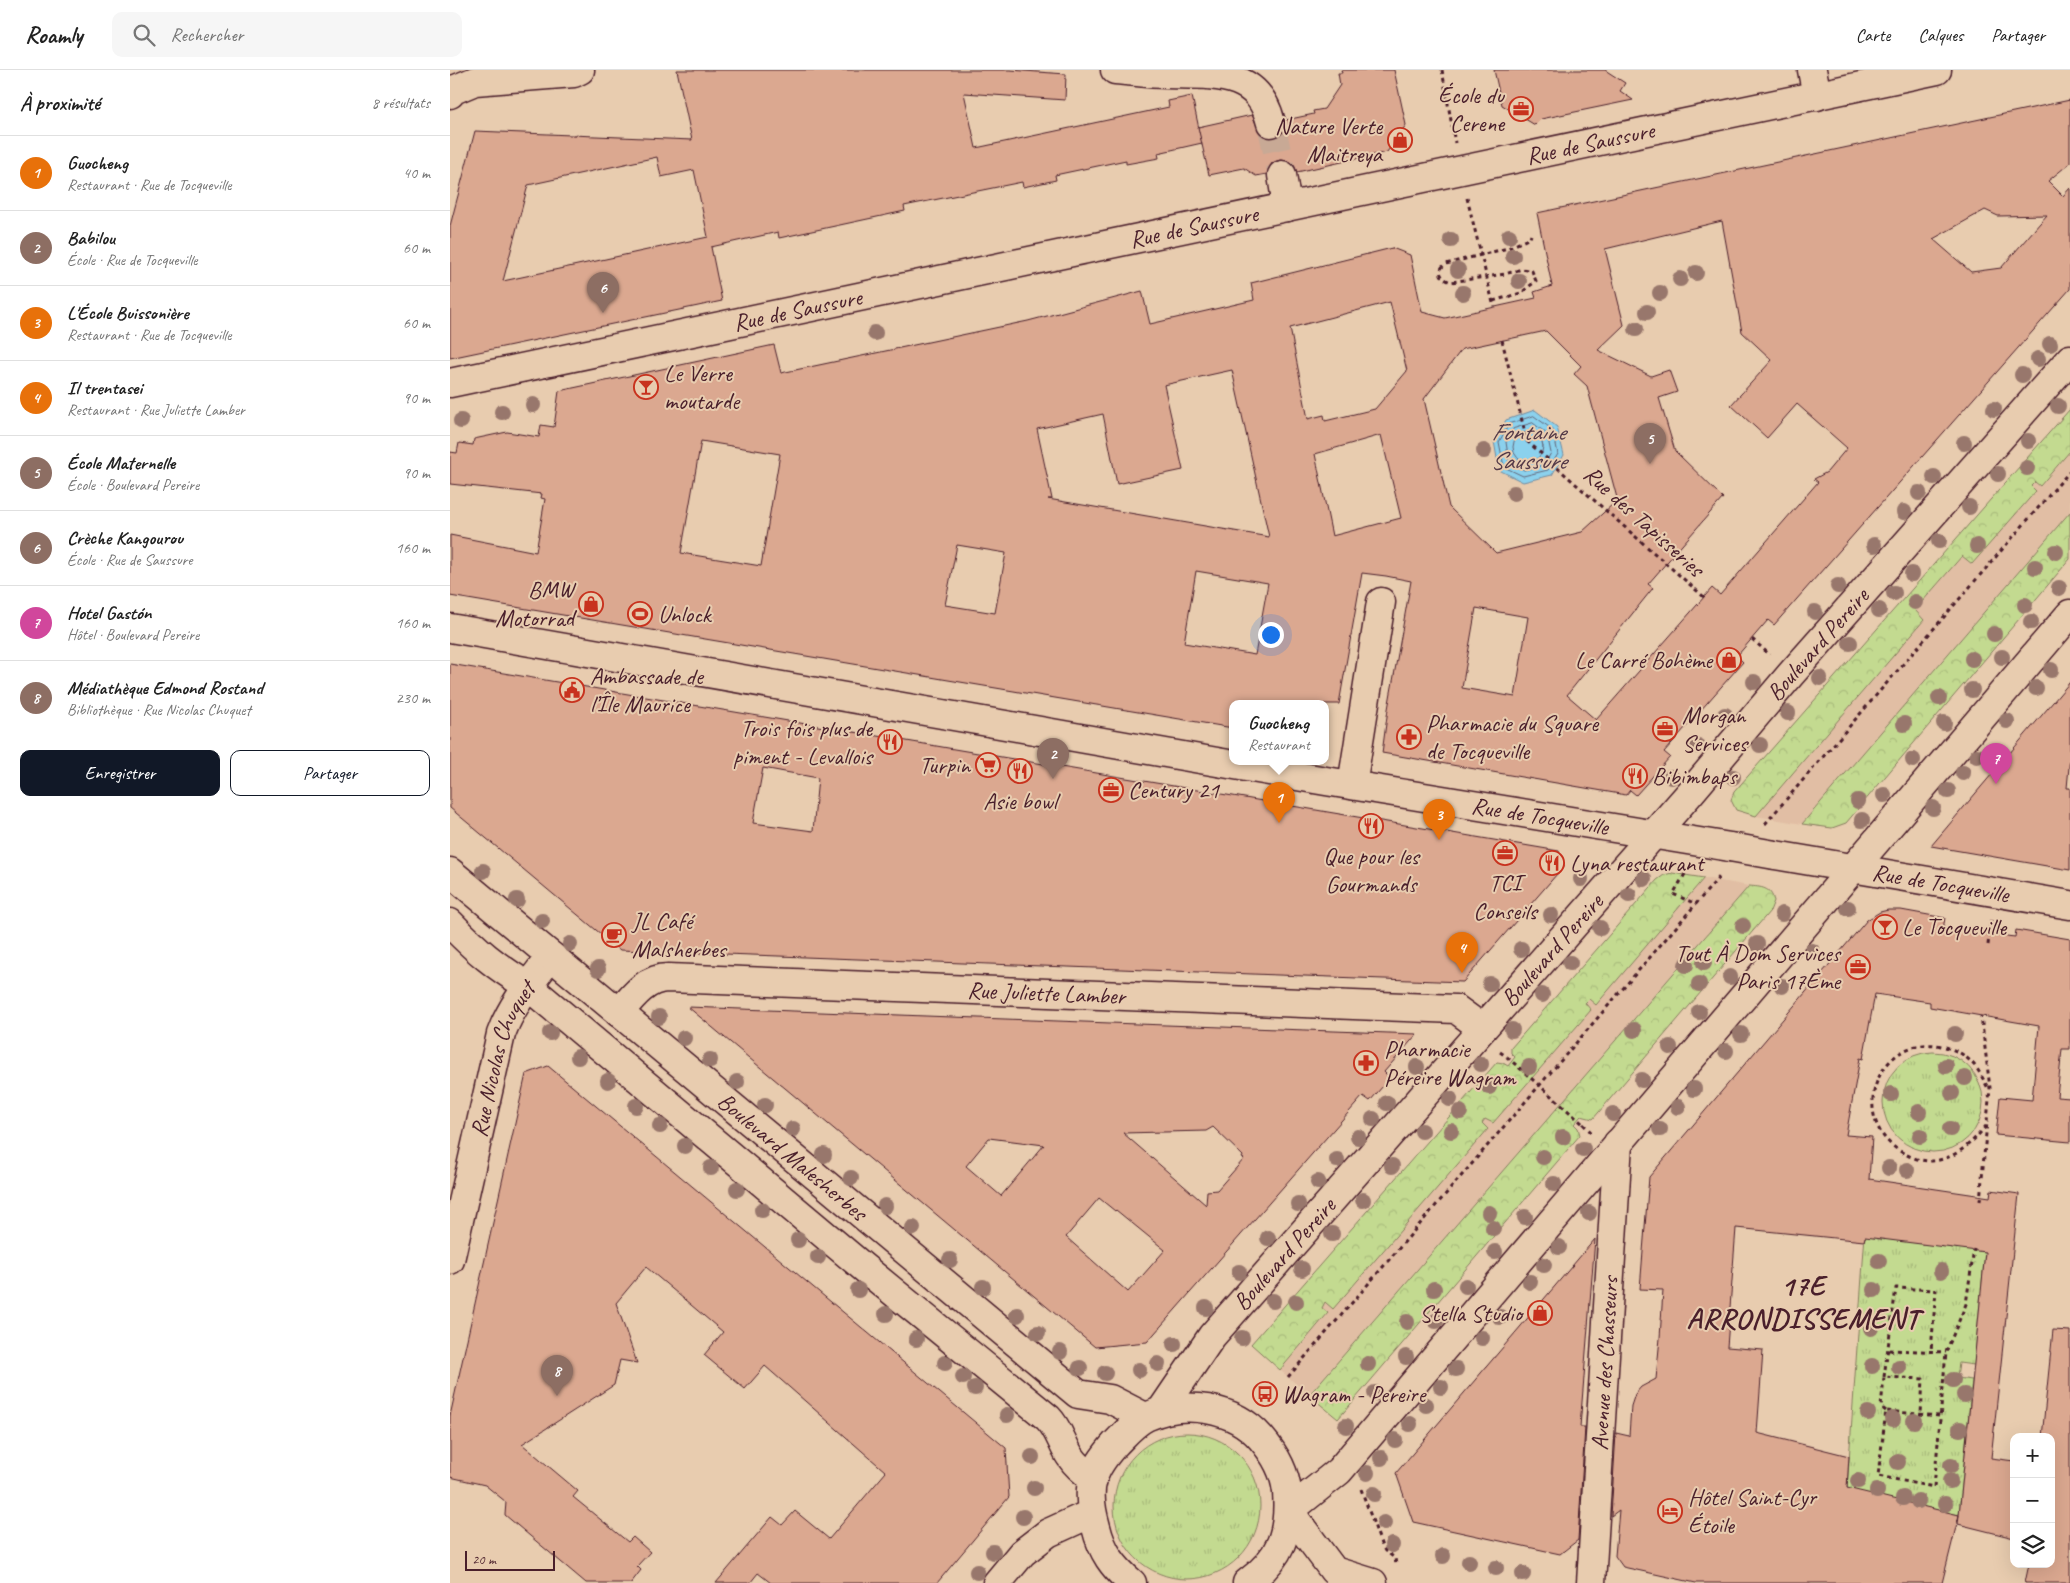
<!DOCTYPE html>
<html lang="fr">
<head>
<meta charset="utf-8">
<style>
  body { margin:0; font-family:Caveat,sans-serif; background:#f6f6f6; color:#222 }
  .controls { position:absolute; right:15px; bottom:15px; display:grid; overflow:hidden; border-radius:10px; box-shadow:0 5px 20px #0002 }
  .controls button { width:45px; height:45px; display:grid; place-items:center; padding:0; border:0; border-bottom:1px solid #e0e0e0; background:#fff; color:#222; font:25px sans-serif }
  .scale { position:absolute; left:15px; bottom:12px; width:90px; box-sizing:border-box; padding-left:5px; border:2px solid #4a1f2b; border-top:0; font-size:14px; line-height:18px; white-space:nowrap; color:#4a1f2b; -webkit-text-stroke:4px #e8ccaf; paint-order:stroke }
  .you { position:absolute; left:820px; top:564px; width:18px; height:18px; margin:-12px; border:4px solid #fff; border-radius:50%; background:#1a73e8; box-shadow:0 0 0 8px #1a73e833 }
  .badge { display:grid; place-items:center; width:32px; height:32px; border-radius:50%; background:#111827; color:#fff; font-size:16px; font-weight:700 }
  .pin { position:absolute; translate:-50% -41px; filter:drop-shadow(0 1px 2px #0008) }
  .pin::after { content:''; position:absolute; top:26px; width:18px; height:15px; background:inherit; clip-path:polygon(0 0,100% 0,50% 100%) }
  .popup { position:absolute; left:779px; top:630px; width:100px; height:65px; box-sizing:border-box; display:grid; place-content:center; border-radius:10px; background:#fff; filter:drop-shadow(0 1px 4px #0005); font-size:16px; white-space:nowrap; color:#767676 }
  .popup b { font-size:19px; color:#222 }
  .popup::after { content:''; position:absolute; left:50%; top:100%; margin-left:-10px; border:10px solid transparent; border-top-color:#fff }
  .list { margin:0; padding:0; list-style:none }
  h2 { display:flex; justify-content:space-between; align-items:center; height:65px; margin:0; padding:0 20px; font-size:21px }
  h2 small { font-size:16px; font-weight:400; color:#767676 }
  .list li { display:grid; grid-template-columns:32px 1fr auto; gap:15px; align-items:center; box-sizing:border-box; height:75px; padding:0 20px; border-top:1px solid #e0e0e0 }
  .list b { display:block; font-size:19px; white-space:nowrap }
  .list p { margin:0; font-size:16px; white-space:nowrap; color:#767676 }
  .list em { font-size:16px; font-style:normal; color:#767676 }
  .actions { display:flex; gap:10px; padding:15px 20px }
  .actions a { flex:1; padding:11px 0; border:1px solid #111827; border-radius:10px; text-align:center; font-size:18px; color:#111827 }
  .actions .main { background:#111827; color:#fff }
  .icon { flex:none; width:28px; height:28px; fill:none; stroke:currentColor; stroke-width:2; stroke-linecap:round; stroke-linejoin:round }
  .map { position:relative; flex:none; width:1620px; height:1513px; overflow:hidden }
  header { display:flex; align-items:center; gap:30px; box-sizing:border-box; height:70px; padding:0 25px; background:#fff; border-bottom:1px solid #e0e0e0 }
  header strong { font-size:24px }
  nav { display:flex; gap:28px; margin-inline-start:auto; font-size:18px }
  .search { width:350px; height:45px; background:#f6f6f6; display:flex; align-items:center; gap:12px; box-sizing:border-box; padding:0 18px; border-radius:10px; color:#767676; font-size:19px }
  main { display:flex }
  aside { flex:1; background:#fff }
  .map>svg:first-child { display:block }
</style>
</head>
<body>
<header>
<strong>Roamly</strong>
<div class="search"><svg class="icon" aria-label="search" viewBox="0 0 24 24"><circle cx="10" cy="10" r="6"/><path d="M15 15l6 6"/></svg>Rechercher</div>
<nav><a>Carte</a><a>Calques</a><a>Partager</a></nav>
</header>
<main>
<aside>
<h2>À proximité<small>8 résultats</small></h2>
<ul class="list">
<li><span class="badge" style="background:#e8710a">1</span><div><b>Guocheng</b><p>Restaurant · Rue de Tocqueville</p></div><em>40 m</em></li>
<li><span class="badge" style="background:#8d6e63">2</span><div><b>Babilou</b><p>École · Rue de Tocqueville</p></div><em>60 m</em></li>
<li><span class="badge" style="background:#e8710a">3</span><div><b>L'École Buissonière</b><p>Restaurant · Rue de Tocqueville</p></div><em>60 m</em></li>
<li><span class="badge" style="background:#e8710a">4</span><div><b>Il trentasei</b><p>Restaurant · Rue Juliette Lamber</p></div><em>90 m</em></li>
<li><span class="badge" style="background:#8d6e63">5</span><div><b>École Maternelle</b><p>École · Boulevard Pereire</p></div><em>90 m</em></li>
<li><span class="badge" style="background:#8d6e63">6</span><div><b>Crèche Kangourou</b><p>École · Rue de Saussure</p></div><em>160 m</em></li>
<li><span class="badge" style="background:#d1479c">7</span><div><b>Hotel Gastón</b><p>Hôtel · Boulevard Pereire</p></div><em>160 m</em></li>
<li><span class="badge" style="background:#8d6e63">8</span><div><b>Médiathèque Edmond Rostand</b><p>Bibliothèque · Rue Nicolas Chuquet</p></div><em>230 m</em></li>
</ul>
<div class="actions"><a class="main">Enregistrer</a><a>Partager</a></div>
</aside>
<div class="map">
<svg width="1620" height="1513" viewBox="0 0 1620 1513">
  <defs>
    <pattern id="grass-tufts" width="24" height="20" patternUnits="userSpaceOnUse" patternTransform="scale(1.25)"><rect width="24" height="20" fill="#c3da90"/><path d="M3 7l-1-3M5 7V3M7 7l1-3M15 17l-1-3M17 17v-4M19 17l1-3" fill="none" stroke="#a9bb7c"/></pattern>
    <pattern id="forest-crowns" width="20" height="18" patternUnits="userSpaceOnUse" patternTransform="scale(1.25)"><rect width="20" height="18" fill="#c3da90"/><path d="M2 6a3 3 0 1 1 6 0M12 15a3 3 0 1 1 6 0" fill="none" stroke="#a9bb7c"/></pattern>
  </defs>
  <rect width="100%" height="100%" fill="#e8ccaf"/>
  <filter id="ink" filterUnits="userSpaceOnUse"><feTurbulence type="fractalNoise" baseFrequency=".02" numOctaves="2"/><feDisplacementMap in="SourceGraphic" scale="10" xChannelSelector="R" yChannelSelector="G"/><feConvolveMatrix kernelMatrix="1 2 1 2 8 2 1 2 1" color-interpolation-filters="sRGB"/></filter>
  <g filter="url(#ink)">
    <g fill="#e1bea4">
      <path d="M1620 381V442L1352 754 1306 746 1474 550 1465 540 1512 486 1522 494 1585 421 1581 416 1585 412 1591 416Z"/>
      <path d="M1254 808 1299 816 859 1325 830 1300 878 1244 871 1237 876 1232 883 1238 1037 1059 1032 1052 1035 1049 1043 1053 1141 939 1135 934 1139 929 1146 934Z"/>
    </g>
    <g fill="url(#grass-tufts)" stroke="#867c5e">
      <circle cx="1483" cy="1032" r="50"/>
      <path d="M1415 1164 1535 1180 1524 1295 1509 1293 1507 1308 1522 1310 1509 1445 1397 1419Z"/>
      <circle cx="737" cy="1436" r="73"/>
    </g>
    <g fill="url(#forest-crowns)" stroke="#867c5e">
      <path d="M1620 339V381L1590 416 1585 412 1581 416 1586 421 1522 494 1512 486 1465 540 1474 550 1306 746 1286 740 1281 730 1284 722Z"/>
      <path d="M1620 442V489L1396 753 1382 758 1352 754Z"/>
      <path d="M1222 803 1254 808 1146 935 1139 929 1135 933 1141 940 1043 1053 1035 1049 1032 1053 1038 1059 883 1239 875 1232 872 1238 878 1243 830 1300 801 1274 1047 992 1053 993 1058 996 1065 987 1061 983V978L1207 810 1214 805Z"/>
      <path d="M1299 816C1311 817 1321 817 1324 831L1320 841 1143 1049 1131 1046 1124 1054 1128 1058 1130 1065 888 1349 859 1325Z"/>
    </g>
    <path fill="#8bd1ed" stroke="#718a9f" d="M1085 340 1107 357 1114 385 1102 405 1073 412 1049 400 1044 371 1056 350Z"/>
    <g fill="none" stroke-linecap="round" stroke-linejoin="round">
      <g stroke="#646679" stroke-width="1">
        <path d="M1084 346 1103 360 1108 384 1098 400 1073 406 1054 397 1049 372 1059 354Z"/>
        <path d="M1083 353 1097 364 1101 383 1094 395 1074 400 1059 392 1056 372 1063 359Z"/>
        <circle cx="1078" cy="377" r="15"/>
      </g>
    </g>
    <g fill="#dba890" stroke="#4a1f2b" fill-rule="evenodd">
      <path d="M227 0H560L616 4 615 30 514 23 526 78 719 37 718 31 742 26 752 73 708 83 709 88 676 94V90L605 105 606 110 573 117 572 112 454 136 455 141 329 168 328 162 261 177 272 231 0 288V156L25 61 242 70ZM207 87 211 107 244 100 258 167 53 211 78 115Z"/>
      <path d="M891 0H944L956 55 937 82 847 102 844 95 838 91 830 90 822 93 817 104 806 106 794 98 759 105 748 57 802 45 811 65 819 68 827 67 833 63 836 56V50L864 44 863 41 874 39 890 15 888 3H892Z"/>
      <path d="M1044 0H1155L1175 13 1170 21 1183 30 1091 49 1085 55 1052 35Z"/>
      <path d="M1620 30V93L1598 111 1613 126 1620 118V219L1324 555 1318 550 1287 586 1293 592 1214 682 1220 687 1186 725 1180 720 1176 725 932 683 938 639 961 511 936 506 912 503 889 634H783V658L0 526V465L86 482 95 429 91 428 92 424 0 414V382L7 383 9 373 23 375 24 369 57 362 89 367 91 355 104 357 109 321 324 275 331 303 578 251 692 221 700 254 804 230 801 213 942 178 960 185 972 242 995 248 1086 228 1084 222 1102 216 1087 143ZM1535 140 1548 146 1597 145 1551 198 1521 202 1483 169ZM1272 151 1292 262 1322 290 1281 335 1317 368 1347 334 1397 378 1377 402 1364 409 1368 412 1270 525 1262 518 1146 650 1117 625 1203 518 1198 514 1273 428 1225 381 1209 328 1227 322 1219 300 1201 306 1148 280 1174 255 1155 179ZM940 232 957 301 925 339 875 351 874 345 858 349 840 258ZM1096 261 1131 296 1124 304 1137 316 1167 428 1162 433 1163 434 1132 462 1046 483 999 437 974 329 1012 279ZM782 300 819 467 598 429H602L587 359 653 344 667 414 733 400 714 315ZM931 365 951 448 882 466 865 384ZM251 371 330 384 311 496 231 483ZM507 475 556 483 545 543 495 535ZM746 501 818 513 805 585 734 573ZM1026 538 1078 547 1065 627 1012 618Z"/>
      <path d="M0 594 1109 781 1114 796 1013 912 170 880 0 738ZM313 698 368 708 363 761 303 753Z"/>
      <path d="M1620 612V686L1617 718H1620V800L1481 776Z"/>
      <path d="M1438 840H1451L1495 848 1493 859 1565 867 1566 860 1620 869V979H1612L1607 1027 1620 1028V1072L1546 1065 1550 1027 1582 1030 1589 956 1480 937V932L1425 924 1413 989 1410 988 1396 1065 1422 1067 1419 1109 1540 1127 1541 1120 1569 1124 1541 1388 1564 1391V1468L1508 1454 1509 1445 1492 1513H1246L1173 1497 1165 1486 1169 1440 1161 1446 1166 1363 1179 1366 1181 1336 1185 1324 1191 1317 1206 1309 1210 1268 1213 1220 1190 1219 1199 1107 1417 850 1430 842ZM1286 1158 1414 1171 1415 1167 1535 1182 1509 1445 1397 1418 1399 1386 1307 1363 1313 1280 1277 1277Z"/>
      <path d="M238 937 660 953 967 964 934 1002 940 1008 920 1031 913 1026 697 1272 645 1277ZM763 1057 793 1086 792 1088 794 1089 767 1120 757 1121 756 1135 673 1063 756 1061ZM539 1068 594 1075 551 1126 516 1096ZM649 1128 665 1141 666 1140 715 1180 678 1222 616 1167Z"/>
      <path d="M98 996 556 1378 559 1427 487 1513H321L308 1503 300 1513H266L322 1447 332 1455 345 1441 379 1469 436 1402 315 1296 295 1319 254 1285 273 1262 196 1197 166 1233 187 1293 170 1290 164 1315 72 1374 128 1421 123 1427 178 1472 183 1467 200 1482 187 1496 191 1500 181 1513H136L55 1445 56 1432 35 1415 0 1407V1346L76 1004Z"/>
      <path d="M1145 1169 1130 1357H1135L1128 1470 1110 1484 963 1452 946 1403Z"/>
      <path d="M1603 1260 1620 1261V1513H1575L1579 1494H1601V1367H1592Z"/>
    </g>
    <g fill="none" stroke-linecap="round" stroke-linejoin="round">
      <path stroke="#c8a995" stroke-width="28" stroke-dasharray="28 14" stroke-linecap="butt" d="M821 53 832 105"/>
      <defs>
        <g id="street">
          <path d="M665 0C682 1 698 4 715 4 766 5 808 0 821 53"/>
          <path d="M1362 0 1367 26"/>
          <path d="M0 24 1 21 25 11 124 3 130 0"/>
          <path d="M832 105 837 137"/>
          <path id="s1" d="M0 313 1487 0"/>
          <path id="s2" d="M0 558 876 711 1280 777"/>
          <path d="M902 715 931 532"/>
          <path id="s3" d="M1325 785 1620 835"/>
          <path id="s4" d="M169 943C182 927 196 908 218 908L1006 939 1032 958"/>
          <path id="s5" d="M0 1190 51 964C62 934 82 911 101 886"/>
          <path id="s6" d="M1141 1513 1168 1073"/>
        </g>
        <g id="secondary">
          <path id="s7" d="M711 1341 762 1266 1241 722 1341 604 1620 289"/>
          <path d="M839 1441 889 1401 1620 544"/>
          <path d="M547 1513 572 1483 598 1463 642 1443"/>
        </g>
        <g id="primary">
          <path id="s8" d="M0 802 628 1324 660 1329 695 1347"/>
          <path d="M0 853C27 881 45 896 78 916L413 1197 598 1348C609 1359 612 1374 620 1386 626 1395 634 1402 643 1408"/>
          <path d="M839 1441 884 1501 923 1513"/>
          <path d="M682 1513C663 1497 652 1482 646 1457 642 1443 638 1424 643 1409 646 1397 657 1383 665 1374 675 1364 684 1353 696 1347 734 1329 784 1337 811 1368 824 1383 835 1401 837 1422 840 1463 831 1488 797 1513"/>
        </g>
      </defs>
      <use href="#street" stroke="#4a1f2b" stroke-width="31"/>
      <use href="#secondary" stroke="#4a1f2b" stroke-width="31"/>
      <use href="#primary" stroke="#4a1f2b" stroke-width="31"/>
      <g stroke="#4a1f2b" stroke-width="3" stroke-dasharray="4 4" stroke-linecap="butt">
        <path d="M992 0 1005 73"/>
        <path d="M1017 128 1044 237"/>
        <path d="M1043 231 1071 223 1086 211 1082 201 1072 199 1055 204 1001 212C992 209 985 201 996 194L1058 178 1080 168 1081 165"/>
        <path d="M1052 270 1077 371 1254 527"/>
        <path d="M1302 569 1320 585"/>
        <path d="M1315 754 1620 401"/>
        <path d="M1235 804 1223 824 1246 834"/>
        <path d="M1538 875 1541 850"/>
        <path d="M1050 982 1057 987"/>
        <path d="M1133 1054 1141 1062"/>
        <path d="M1536 1056C1519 1077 1494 1099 1464 1088 1390 1060 1426 962 1491 976 1500 978 1511 982 1518 989 1528 997 1533 1009 1539 1020"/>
        <path d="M1530 1131 1540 1018 1531 946"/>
        <path d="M1439 1280 1496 1282"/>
        <path d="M838 1307 1270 806"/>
        <path d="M1434 1307 1446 1218 1486 1220 1481 1281"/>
        <path d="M1436 1341 1431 1337 1434 1307 1473 1309 1471 1344"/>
        <path d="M1489 1346 1436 1341 1428 1406 1484 1417 1496 1282 1516 1234 1524 1179"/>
        <path d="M911 1419 931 1474 935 1481 945 1488 946 1495"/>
      </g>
      <use href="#street" stroke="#e8ccaf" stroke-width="28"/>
      <use href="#secondary" stroke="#e8ccaf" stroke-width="28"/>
      <use href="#primary" stroke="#e8ccaf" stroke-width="28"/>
      <defs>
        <path id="street-bridge" d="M1280 777 1325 785"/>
      </defs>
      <use href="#street-bridge" stroke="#4a1f2b" stroke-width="31" stroke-linecap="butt"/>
      <path stroke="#4a1f2b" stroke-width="3" stroke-dasharray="4 4" stroke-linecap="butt" d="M1057 987 1133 1054"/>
      <use href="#street-bridge" stroke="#e8ccaf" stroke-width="28"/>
    </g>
    <g fill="#98776c">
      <circle cx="1059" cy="166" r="8"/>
      <circle cx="1001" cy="170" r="8"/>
      <circle cx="1063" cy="186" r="8"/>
      <circle cx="1008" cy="200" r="8"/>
      <circle cx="1246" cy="203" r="8"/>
      <circle cx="1230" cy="209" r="8"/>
      <circle cx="1069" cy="211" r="8"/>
      <circle cx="1013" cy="223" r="8"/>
      <circle cx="1210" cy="223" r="8"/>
      <circle cx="1197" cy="242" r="8"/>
      <circle cx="1186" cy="259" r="8"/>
      <circle cx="425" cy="263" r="8"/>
      <circle cx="1600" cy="274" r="8"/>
      <circle cx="1588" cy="289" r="8"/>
      <circle cx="1572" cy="305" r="8"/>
      <circle cx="83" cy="335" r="8"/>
      <circle cx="1608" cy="336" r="8"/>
      <circle cx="1544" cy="339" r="8"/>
      <circle cx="52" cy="342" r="8"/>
      <circle cx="11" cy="351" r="8"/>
      <circle cx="1578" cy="371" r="8"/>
      <circle cx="1514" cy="373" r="8"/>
      <circle cx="1034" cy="381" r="8"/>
      <circle cx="1577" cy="398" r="8"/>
      <circle cx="1548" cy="404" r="8"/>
      <circle cx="1484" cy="407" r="8"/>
      <circle cx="1064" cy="423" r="8"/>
      <circle cx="1469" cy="423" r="8"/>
      <circle cx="1519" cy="437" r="8"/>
      <circle cx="1454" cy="442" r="8"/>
      <circle cx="1489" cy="471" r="8"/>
      <circle cx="1424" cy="475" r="8"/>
      <circle cx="1527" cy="476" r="8"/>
      <circle cx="1606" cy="482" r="8"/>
      <circle cx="1585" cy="497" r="8"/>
      <circle cx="1462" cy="504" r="8"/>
      <circle cx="1388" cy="516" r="8"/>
      <circle cx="1609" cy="518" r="8"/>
      <circle cx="1444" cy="523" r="8"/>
      <circle cx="1465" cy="532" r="8"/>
      <circle cx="1575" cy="535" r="8"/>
      <circle cx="1429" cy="540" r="8"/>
      <circle cx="1365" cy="542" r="8"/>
      <circle cx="1581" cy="552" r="8"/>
      <circle cx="1544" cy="564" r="8"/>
      <circle cx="1400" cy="573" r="8"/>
      <circle cx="1552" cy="587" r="8"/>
      <circle cx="1522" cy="589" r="8"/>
      <circle cx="1601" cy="600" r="8"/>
      <circle cx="1370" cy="608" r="8"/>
      <circle cx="1304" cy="612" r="8"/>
      <circle cx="1586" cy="618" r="8"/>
      <circle cx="1522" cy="620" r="8"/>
      <circle cx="1489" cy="628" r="8"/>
      <circle cx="1338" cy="643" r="8"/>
      <circle cx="1275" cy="645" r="8"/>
      <circle cx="1557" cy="651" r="8"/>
      <circle cx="1494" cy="653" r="8"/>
      <circle cx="1454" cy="654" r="8"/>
      <circle cx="1310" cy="675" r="8"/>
      <circle cx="1248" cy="676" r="8"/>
      <circle cx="1527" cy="686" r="8"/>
      <circle cx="1463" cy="690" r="8"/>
      <circle cx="1513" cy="703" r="8"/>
      <circle cx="1221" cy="707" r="8"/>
      <circle cx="1283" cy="707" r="8"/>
      <circle cx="1498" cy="721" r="8"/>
      <circle cx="1434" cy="725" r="8"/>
      <circle cx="1408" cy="731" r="8"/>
      <circle cx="1483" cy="738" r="8"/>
      <circle cx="1412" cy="750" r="8"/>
      <circle cx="33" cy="801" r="8"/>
      <circle cx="1131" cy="809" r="8"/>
      <circle cx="1194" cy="809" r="8"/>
      <circle cx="1179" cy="825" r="8"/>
      <circle cx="67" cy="830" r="8"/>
      <circle cx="1398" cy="838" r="8"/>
      <circle cx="1332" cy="844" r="8"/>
      <circle cx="1101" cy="845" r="8"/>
      <circle cx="92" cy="851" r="8"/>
      <circle cx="1293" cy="856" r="8"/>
      <circle cx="1150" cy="858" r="8"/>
      <circle cx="120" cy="874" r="8"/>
      <circle cx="1307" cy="874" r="8"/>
      <circle cx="1071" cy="879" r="8"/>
      <circle cx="1362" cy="881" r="8"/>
      <circle cx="1120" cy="893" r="8"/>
      <circle cx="1254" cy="893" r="8"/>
      <circle cx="1236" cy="895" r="8"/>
      <circle cx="148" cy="899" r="8"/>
      <circle cx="1280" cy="907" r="8"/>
      <circle cx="1040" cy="914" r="8"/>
      <circle cx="1249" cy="914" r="8"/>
      <circle cx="1332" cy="916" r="8"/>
      <circle cx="1092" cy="925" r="8"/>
      <circle cx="1249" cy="942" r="8"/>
      <circle cx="209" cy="947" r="8"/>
      <circle cx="1062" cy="960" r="8"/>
      <circle cx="1184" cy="960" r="8"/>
      <circle cx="100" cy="963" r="8"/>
      <circle cx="1291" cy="964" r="8"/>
      <circle cx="1505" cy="964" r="8"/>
      <circle cx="234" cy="968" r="8"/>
      <circle cx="1220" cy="977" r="8"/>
      <circle cx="1276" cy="981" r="8"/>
      <circle cx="128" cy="987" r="8"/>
      <circle cx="260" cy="990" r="8"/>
      <circle cx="1031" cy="994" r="8"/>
      <circle cx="1496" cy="996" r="8"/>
      <circle cx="967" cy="997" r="8"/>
      <circle cx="1079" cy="997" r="8"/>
      <circle cx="1515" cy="1008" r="8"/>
      <circle cx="1192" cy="1010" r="8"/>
      <circle cx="158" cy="1011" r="8"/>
      <circle cx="287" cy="1012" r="8"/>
      <circle cx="1039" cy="1017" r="8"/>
      <circle cx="1244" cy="1019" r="8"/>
      <circle cx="1502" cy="1023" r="8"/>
      <circle cx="1441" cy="1024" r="8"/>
      <circle cx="1000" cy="1029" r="8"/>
      <circle cx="937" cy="1033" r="8"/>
      <circle cx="315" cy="1035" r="8"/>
      <circle cx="186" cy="1036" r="8"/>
      <circle cx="1228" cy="1037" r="8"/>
      <circle cx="1010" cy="1042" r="8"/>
      <circle cx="1469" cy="1042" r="8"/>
      <circle cx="1163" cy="1044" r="8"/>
      <circle cx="923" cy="1049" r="8"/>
      <circle cx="210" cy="1056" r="8"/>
      <circle cx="343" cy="1059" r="8"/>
      <circle cx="1210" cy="1059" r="8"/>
      <circle cx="1500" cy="1059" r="8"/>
      <circle cx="972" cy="1061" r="8"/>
      <circle cx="1001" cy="1061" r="8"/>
      <circle cx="1470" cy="1066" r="8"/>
      <circle cx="908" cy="1067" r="8"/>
      <circle cx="1113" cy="1067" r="8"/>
      <circle cx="235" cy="1076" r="8"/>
      <circle cx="1133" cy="1079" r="8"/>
      <circle cx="374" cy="1085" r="8"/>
      <circle cx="1093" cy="1087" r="8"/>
      <circle cx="887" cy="1090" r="8"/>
      <circle cx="942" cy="1096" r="8"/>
      <circle cx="261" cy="1098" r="8"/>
      <circle cx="1439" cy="1098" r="8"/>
      <circle cx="1457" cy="1100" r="8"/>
      <circle cx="401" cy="1108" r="8"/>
      <circle cx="868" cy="1112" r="8"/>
      <circle cx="1104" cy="1114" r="8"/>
      <circle cx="287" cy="1119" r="8"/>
      <circle cx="913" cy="1130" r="8"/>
      <circle cx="848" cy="1134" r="8"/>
      <circle cx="435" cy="1136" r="8"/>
      <circle cx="312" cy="1140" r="8"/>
      <circle cx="1039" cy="1143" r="8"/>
      <circle cx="1139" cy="1143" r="8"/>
      <circle cx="1075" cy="1147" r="8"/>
      <circle cx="463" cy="1158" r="8"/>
      <circle cx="1043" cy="1158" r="8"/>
      <circle cx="882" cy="1164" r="8"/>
      <circle cx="818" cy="1168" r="8"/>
      <circle cx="348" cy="1170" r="8"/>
      <circle cx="1109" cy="1177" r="8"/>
      <circle cx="1045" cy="1182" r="8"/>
      <circle cx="368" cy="1187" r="8"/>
      <circle cx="500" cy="1190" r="8"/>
      <circle cx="1429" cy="1191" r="8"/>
      <circle cx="1094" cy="1195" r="8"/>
      <circle cx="852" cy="1199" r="8"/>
      <circle cx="1491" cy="1201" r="8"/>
      <circle cx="789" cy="1202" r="8"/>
      <circle cx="1080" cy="1212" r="8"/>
      <circle cx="1016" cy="1216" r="8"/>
      <circle cx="533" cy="1217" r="8"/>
      <circle cx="984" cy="1219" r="8"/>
      <circle cx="408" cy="1220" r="8"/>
      <circle cx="1424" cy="1220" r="8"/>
      <circle cx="823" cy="1231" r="8"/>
      <circle cx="846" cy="1232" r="8"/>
      <circle cx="756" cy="1238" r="8"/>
      <circle cx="436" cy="1244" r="8"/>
      <circle cx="567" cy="1245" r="8"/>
      <circle cx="1050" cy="1247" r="8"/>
      <circle cx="986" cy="1251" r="8"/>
      <circle cx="957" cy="1252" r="8"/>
      <circle cx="1421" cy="1258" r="8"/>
      <circle cx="588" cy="1263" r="8"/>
      <circle cx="792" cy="1268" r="8"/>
      <circle cx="1032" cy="1268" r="8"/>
      <circle cx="466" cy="1269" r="8"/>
      <circle cx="724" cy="1274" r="8"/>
      <circle cx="610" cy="1282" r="8"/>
      <circle cx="956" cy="1287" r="8"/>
      <circle cx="495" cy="1293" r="8"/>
      <circle cx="708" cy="1294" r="8"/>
      <circle cx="918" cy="1294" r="8"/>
      <circle cx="1422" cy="1296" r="8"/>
      <circle cx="1449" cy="1297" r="8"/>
      <circle cx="630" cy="1298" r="8"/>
      <circle cx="1006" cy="1299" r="8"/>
      <circle cx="689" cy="1300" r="8"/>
      <circle cx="655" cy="1303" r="8"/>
      <circle cx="513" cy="1307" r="8"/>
      <circle cx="1503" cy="1310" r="8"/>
      <circle cx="991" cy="1317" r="8"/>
      <circle cx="525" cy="1318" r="8"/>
      <circle cx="925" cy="1323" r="8"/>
      <circle cx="1514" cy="1325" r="8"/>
      <circle cx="976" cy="1335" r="8"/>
      <circle cx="1418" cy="1343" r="8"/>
      <circle cx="557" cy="1345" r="8"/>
      <circle cx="1443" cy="1349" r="8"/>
      <circle cx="1464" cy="1351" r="8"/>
      <circle cx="960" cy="1354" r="8"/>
      <circle cx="896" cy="1356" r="8"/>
      <circle cx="1510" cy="1359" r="8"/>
      <circle cx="945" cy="1370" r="8"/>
      <circle cx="582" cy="1387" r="8"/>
      <circle cx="931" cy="1388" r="8"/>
      <circle cx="1448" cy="1392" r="8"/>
      <circle cx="1501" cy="1395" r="8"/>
      <circle cx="917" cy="1403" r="8"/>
      <circle cx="1408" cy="1411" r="8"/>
      <circle cx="1500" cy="1411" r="8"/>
      <circle cx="584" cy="1418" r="8"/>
      <circle cx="1427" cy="1421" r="8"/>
      <circle cx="924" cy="1424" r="8"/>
      <circle cx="1453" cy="1428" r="8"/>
      <circle cx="1468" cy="1431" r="8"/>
      <circle cx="1495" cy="1434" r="8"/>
      <circle cx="573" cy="1447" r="8"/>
      <circle cx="934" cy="1453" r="8"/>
      <circle cx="942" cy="1475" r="8"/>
      <circle cx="543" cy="1482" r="8"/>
      <circle cx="993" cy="1486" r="8"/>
      <circle cx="1019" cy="1492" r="8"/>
      <circle cx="1046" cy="1498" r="8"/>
      <circle cx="527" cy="1502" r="8"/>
      <circle cx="1073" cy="1504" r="8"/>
    </g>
  </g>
  <defs>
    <symbol id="office-ring" viewBox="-11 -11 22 22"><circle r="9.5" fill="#e8ccaf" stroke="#c8321e" stroke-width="1.5"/><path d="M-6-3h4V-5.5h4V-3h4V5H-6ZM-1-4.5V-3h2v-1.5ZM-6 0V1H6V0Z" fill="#c8321e"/></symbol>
    <symbol id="shop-ring" viewBox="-11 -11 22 22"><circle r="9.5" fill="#e8ccaf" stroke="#c8321e" stroke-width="1.5"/><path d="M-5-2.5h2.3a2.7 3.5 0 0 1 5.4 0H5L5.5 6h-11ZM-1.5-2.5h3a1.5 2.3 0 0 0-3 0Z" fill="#c8321e"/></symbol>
    <symbol id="bar-ring" viewBox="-11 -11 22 22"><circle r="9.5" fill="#e8ccaf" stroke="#c8321e" stroke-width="1.5"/><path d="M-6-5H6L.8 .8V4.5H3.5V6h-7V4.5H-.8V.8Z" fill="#c8321e"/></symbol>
    <symbol id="stadium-ring" viewBox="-11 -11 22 22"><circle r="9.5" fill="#e8ccaf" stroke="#c8321e" stroke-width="1.5"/><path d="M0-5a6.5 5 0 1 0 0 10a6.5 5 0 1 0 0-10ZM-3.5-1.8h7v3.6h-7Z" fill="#c8321e"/></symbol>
    <symbol id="civic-ring" viewBox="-11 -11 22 22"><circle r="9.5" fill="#e8ccaf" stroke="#c8321e" stroke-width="1.5"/><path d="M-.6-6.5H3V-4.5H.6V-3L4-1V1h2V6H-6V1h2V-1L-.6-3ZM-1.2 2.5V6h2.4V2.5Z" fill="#c8321e"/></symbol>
    <symbol id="pharmacy-ring" viewBox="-11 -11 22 22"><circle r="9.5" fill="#e8ccaf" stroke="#c8321e" stroke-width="1.5"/><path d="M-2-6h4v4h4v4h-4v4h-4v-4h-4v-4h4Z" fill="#c8321e"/></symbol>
    <symbol id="restaurant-ring" viewBox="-11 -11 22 22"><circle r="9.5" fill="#e8ccaf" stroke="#c8321e" stroke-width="1.5"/><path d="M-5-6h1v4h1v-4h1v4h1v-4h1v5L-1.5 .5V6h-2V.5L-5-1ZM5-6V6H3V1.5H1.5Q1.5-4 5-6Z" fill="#c8321e"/></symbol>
    <symbol id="supermarket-ring" viewBox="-11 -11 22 22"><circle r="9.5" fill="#e8ccaf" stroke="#c8321e" stroke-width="1.5"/><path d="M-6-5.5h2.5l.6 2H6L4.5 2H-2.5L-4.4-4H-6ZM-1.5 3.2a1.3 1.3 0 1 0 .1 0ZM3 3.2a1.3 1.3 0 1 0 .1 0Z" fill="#c8321e"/></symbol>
    <symbol id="cafe-ring" viewBox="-11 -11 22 22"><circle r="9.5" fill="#e8ccaf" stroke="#c8321e" stroke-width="1.5"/><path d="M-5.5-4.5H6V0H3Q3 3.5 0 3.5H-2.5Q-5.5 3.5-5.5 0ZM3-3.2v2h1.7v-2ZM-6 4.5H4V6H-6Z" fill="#c8321e"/></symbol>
    <symbol id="bus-ring" viewBox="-11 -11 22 22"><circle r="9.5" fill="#e8ccaf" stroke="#c8321e" stroke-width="1.5"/><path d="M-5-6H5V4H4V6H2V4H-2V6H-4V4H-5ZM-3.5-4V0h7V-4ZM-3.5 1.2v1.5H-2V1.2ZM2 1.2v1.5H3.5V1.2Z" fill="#c8321e"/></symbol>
    <symbol id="hotel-ring" viewBox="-11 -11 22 22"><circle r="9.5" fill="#e8ccaf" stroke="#c8321e" stroke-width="1.5"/><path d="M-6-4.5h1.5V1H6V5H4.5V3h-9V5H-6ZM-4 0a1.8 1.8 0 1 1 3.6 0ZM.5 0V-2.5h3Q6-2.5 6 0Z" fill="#c8321e"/></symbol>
  </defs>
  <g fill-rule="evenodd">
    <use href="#office-ring" x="1057" y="25" width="28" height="28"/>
    <use href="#shop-ring" x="936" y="56" width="28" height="28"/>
    <use href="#bar-ring" x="182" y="303" width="28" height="28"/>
    <use href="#shop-ring" x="127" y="520" width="28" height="28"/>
    <use href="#stadium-ring" x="176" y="530" width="28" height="28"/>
    <use href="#shop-ring" x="1265" y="576" width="28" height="28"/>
    <use href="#civic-ring" x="108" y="606" width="28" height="28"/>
    <use href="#office-ring" x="1201" y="645" width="28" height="28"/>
    <use href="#pharmacy-ring" x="945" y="653" width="28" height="28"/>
    <use href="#restaurant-ring" x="426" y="658" width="28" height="28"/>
    <use href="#supermarket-ring" x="524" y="681" width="28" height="28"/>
    <use href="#restaurant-ring" x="556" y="687" width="28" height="28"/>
    <use href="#restaurant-ring" x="1171" y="692" width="28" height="28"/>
    <use href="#office-ring" x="647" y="706" width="28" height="28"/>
    <use href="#restaurant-ring" x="907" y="742" width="28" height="28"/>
    <use href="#office-ring" x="1041" y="769" width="28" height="28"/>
    <use href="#restaurant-ring" x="1088" y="779" width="28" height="28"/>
    <use href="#bar-ring" x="1421" y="843" width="28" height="28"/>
    <use href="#cafe-ring" x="150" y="851" width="28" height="28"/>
    <use href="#office-ring" x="1394" y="883" width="28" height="28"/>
    <use href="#pharmacy-ring" x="902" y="979" width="28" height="28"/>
    <use href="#shop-ring" x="1076" y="1229" width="28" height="28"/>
    <use href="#bus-ring" x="801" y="1310" width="28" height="28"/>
    <use href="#hotel-ring" x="1206" y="1427" width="28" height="28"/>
  </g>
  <g text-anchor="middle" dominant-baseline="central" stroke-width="4" stroke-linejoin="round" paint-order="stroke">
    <g font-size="24" fill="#4a1f2b" stroke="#e8ccaf" text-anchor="start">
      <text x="1054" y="25" text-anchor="end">École du<tspan x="1054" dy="28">Cerene</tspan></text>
      <text x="932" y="56" text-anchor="end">Nature Verte<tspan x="932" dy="28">Maitreya</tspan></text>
      <text x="214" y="303">Le Verre<tspan x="214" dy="28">moutarde</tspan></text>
      <text x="124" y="520" text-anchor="end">BMW<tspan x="124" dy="28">Motorrad</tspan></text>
      <text x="208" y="544">Unlock</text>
      <text x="1262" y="590" text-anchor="end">Le Carré Bohème</text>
      <text x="140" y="606">Ambassade de<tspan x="140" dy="28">l’Île Maurice</tspan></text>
      <text x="1232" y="645">Morgan<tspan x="1232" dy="28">Services</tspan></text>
      <text x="976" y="653">Pharmacie du Square<tspan x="976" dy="28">de Tocqueville</tspan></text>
      <text x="422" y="658" text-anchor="end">Trois fois plus de<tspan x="422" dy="28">piment - Levallois</tspan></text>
      <text x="520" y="695" text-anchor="end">Turpin</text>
      <text x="1202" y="706">Bibimbaps</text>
      <text x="678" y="720">Century 21</text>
      <text x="570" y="731" text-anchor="middle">Asie bowl</text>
      <text x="921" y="786" text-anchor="middle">Que pour les<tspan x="921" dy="28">Gourmands</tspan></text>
      <text x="1120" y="793">Lyna restaurant</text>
      <text x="1055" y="813" text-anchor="middle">TCI<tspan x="1055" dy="28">Conseils</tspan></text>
      <text x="182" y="851">JL Café<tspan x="182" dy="28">Malsherbes</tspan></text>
      <text x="1452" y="857">Le Tocqueville</text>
      <text x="1390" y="883" text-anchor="end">Tout À Dom Services<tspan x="1390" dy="28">Paris 17Ème</tspan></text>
      <text x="934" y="979">Pharmacie<tspan x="934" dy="28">Péreire Wagram</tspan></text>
      <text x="1072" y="1243" text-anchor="end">Stella Studio</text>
      <text x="832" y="1324">Wagram - Pereire</text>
      <text x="1238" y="1427">Hôtel Saint-Cyr<tspan x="1238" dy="28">Étoile</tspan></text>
    </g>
    <g font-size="24" fill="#4a1f2b" stroke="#e8ccaf">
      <text stroke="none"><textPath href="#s1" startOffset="1165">Rue de Saussure</textPath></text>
      <text stroke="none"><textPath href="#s1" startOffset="760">Rue de Saussure</textPath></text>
      <text stroke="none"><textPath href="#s1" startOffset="355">Rue de Saussure</textPath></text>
      <text transform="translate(1194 451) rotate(42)">Rue des Tapisseries</text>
      <text stroke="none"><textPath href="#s7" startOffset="1010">Boulevard Pereire</textPath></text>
      <text stroke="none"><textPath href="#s2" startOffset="1106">Rue de Tocqueville</textPath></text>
      <text stroke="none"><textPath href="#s3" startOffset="168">Rue de Tocqueville</textPath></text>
      <text stroke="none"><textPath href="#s7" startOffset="605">Boulevard Pereire</textPath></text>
      <text stroke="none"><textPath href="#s4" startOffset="441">Rue Juliette Lamber</textPath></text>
      <text stroke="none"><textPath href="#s5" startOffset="208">Rue Nicolas Chuquet</textPath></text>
      <text stroke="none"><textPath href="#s8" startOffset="445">Boulevard Malesherbes</textPath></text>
      <text stroke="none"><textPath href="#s7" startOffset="200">Boulevard Pereire</textPath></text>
      <text stroke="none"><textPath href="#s6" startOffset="220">Avenue des Chasseurs</textPath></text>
    </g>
    <g font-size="25" font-style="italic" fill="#543a48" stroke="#e8ccaf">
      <text x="1078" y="362">Fontaine<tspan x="1078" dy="29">Saussure</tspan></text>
    </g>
    <g font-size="29" font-weight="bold" letter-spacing="1" fill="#4a1f2b" stroke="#e8ccaf">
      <text x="1353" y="1215">17E<tspan x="1353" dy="33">ARRONDISSEMENT</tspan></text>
    </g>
  </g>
</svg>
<div class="controls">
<button>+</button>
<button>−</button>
<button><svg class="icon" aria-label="layers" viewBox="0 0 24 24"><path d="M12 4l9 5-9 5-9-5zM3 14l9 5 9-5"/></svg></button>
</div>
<div class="scale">20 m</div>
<div class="you"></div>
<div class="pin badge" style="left:829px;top:753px;background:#e8710a">1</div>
<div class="popup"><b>Guocheng</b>Restaurant</div>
<div class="pin badge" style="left:603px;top:709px;background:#8d6e63">2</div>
<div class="pin badge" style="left:989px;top:770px;background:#e8710a">3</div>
<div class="pin badge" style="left:1012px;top:903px;background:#e8710a">4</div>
<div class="pin badge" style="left:1200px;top:394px;background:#8d6e63">5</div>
<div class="pin badge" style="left:153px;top:243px;background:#8d6e63">6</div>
<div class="pin badge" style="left:1546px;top:714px;background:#d1479c">7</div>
<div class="pin badge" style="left:107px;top:1326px;background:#8d6e63">8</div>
</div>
</main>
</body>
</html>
